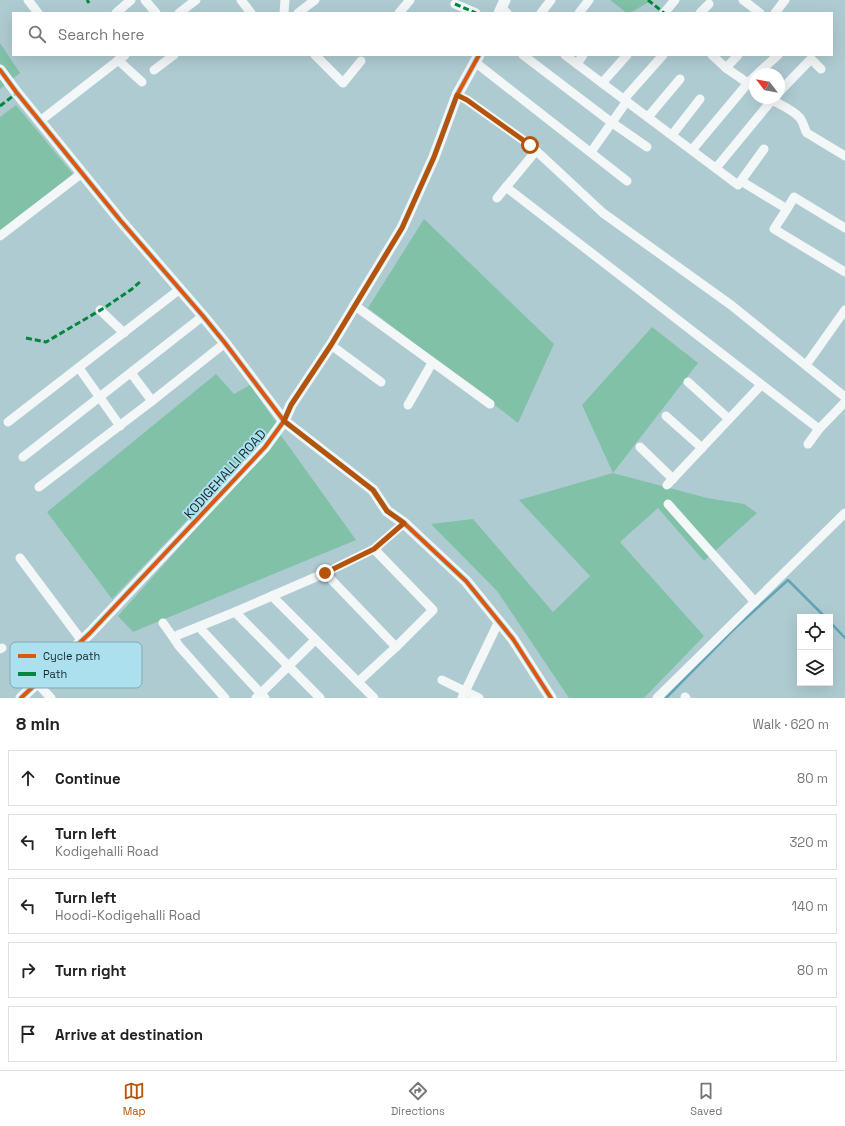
<!DOCTYPE html>
<html lang="en">
<head>
<meta charset="utf-8">
<style>
  body { margin:0; font-family:"Space Grotesk",sans-serif; background:#f2f2f2; color:#222 }
  .controls { position:absolute; right:12px; bottom:12px; display:grid; overflow:hidden; border-radius:0px; box-shadow:0 4px 16px #0002 }
  .controls button { width:36px; height:36px; display:grid; place-items:center; padding:0; border:0; border-bottom:1px solid #e0e0e0; background:#fff; color:#222; font:20px sans-serif }
  .compass { position:absolute; left:749px; top:68px; width:36px; height:36px; border-radius:50%; background:#fff; box-shadow:0 4px 16px #0002; rotate:301deg }
  .stop { position:absolute; width:12px; height:12px; margin:-9px; border:3px solid #b45309; border-radius:50%; background:#fff }
  .stop.end { background:#b45309; border-color:#fff; box-shadow:0 1px 4px #0008 }
  .list { margin:0; padding:0; list-style:none }
  h2 { display:flex; justify-content:space-between; align-items:center; height:52px; margin:0; padding:0 16px; font-size:17px }
  h2 small { font-size:13px; font-weight:400; color:#767676 }
  .list li { display:grid; grid-template-columns:26px 1fr auto; gap:12px; align-items:center; box-sizing:border-box; height:56px; margin:0 8px 8px; padding:0 8px; border:1px solid #e0e0e0; border-radius:0px }
  .list b { display:block; font-size:15px; white-space:nowrap }
  .list p { margin:0; font-size:13px; white-space:nowrap; color:#767676 }
  .list em { font-size:13px; font-style:normal; color:#767676 }
  .icon { flex:none; width:22px; height:22px; fill:none; stroke:currentColor; stroke-width:2; stroke-linecap:round; stroke-linejoin:round }
  .map { position:relative; flex:none; width:845px; height:698px; overflow:hidden }
  .search { position:absolute; background:#fff; box-shadow:0 4px 16px #0002; left:12px; right:12px; top:12px; height:44px; display:flex; align-items:center; gap:10px; box-sizing:border-box; padding:0 14px; border-radius:0px; color:#767676; font-size:15px }
  .sheet { height:372px; background:#fff }
  nav { display:flex; justify-content:space-around; align-items:center; box-sizing:border-box; height:56px; border-top:1px solid #e0e0e0; background:#fff; font-size:11px; color:#767676 }
  nav a { display:grid; justify-items:center; gap:2px }
  nav .on { color:#b45309 }
  .map>svg:first-child { display:block }
</style>
</head>
<body>
<div class="map">
<svg width="845" height="698" viewBox="0 0 845 698">
  <rect width="100%" height="100%" fill="#afcbd2"/>
  <g fill="#81c1a7">
    <path d="M610 0H652L630 13H627Z"/>
    <path d="M0 43 20 73 0 89Z"/>
    <path d="M16 105 73 174 0 231V117Z"/>
    <path d="M424 219 554 344 518 423 368 308Z"/>
    <path d="M652 327 698 363 613 473 707 498 744 504 757 513 704 561 658 508 620 542 704 636 644 698H569L497 591 431 524 473 519 553 612 590 576 519 500 613 473 582 405Z"/>
    <path d="M216 374 234 394 250 385 278 425 112 599 47 512Z"/>
    <path d="M280 434 356 540 133 632 118 616Z"/>
  </g>
  <g fill="none" stroke-linecap="round" stroke-linejoin="round">
    <g stroke="#61a4b5" stroke-width="2.5">
      <path d="M830 622 845 638"/>
      <path d="M666 698 734 629 788 580 825 617"/>
    </g>
    <g stroke="#f3f7f8" stroke-width="9">
      <path d="M28 0 38 13"/>
      <path d="M145 0 156 13"/>
      <path d="M241 0 251 13"/>
      <path d="M743 0 760 13"/>
      <path d="M455 4 476 13"/>
      <path d="M501 8 507 13"/>
      <path d="M116 13 131 0"/>
      <path d="M179 13 196 0"/>
      <path d="M284 13 285 0"/>
      <path d="M298 13 315 0"/>
      <path d="M399 13 410 0"/>
      <path d="M541 13 551 0"/>
      <path d="M579 13 589 0"/>
      <path d="M664 13 675 0"/>
      <path d="M700 13 709 4"/>
      <path d="M775 13 785 0"/>
      <path d="M315 55 343 83 361 61"/>
      <path d="M523 55 611 122 647 147"/>
      <path d="M565 55 602 83 627 55"/>
      <path d="M712 55 726 68 738 55"/>
      <path d="M118 60 142 82"/>
      <path d="M476 62 480 66 627 181"/>
      <path d="M577 64 583 55"/>
      <path d="M726 68 755 88"/>
      <path d="M154 70 174 55"/>
      <path d="M757 74 778 55"/>
      <path d="M602 83 738 185 764 149"/>
      <path d="M779 92 811 59 821 69"/>
      <path d="M457 95 467 100 530 145 603 213 731 305 845 397"/>
      <path d="M624 99 663 55"/>
      <path d="M648 117 680 79"/>
      <path d="M40 121 125 55"/>
      <path d="M672 135 700 99"/>
      <path d="M692 150 748 83 755 76"/>
      <path d="M591 152 627 101"/>
      <path d="M716 168 772 100C781 105 793 110 800 118 804 123 804 129 807 133L845 156"/>
      <path d="M741 181 787 209 794 197 845 228"/>
      <path d="M506 187 819 429"/>
      <path d="M497 198 536 151"/>
      <path d="M787 209 774 229 845 272"/>
      <path d="M0 236 82 173"/>
      <path d="M354 305 490 404"/>
      <path d="M100 310 124 333"/>
      <path d="M331 345 381 382"/>
      <path d="M806 365 845 310"/>
      <path d="M79 368 120 426"/>
      <path d="M131 373 152 401"/>
      <path d="M688 382 729 419"/>
      <path d="M408 405 432 363"/>
      <path d="M666 416 702 448"/>
      <path d="M8 422 180 289"/>
      <path d="M808 444 819 429 845 402"/>
      <path d="M640 447 673 479"/>
      <path d="M23 457 203 316"/>
      <path d="M667 485 761 385"/>
      <path d="M39 487 152 401 225 343"/>
      <path d="M668 504 755 602"/>
      <path d="M20 558 82 641"/>
      <path d="M325 573 396 647"/>
      <path d="M272 596 374 698"/>
      <path d="M235 612 320 698"/>
      <path d="M163 623 175 640 179 646 225 698"/>
      <path d="M199 627 265 698"/>
      <path d="M175 640 176 637 178 635 235 612 325 573 374 549 404 523"/>
      <path d="M0 649 2 648"/>
      <path d="M442 680 479 698"/>
      <path d="M358 682 396 647 433 610 374 549"/>
      <path d="M37 683 51 698"/>
      <path d="M685 697 686 698"/>
      <path d="M256 698 315 640"/>
      <path d="M462 698 499 621"/>
      <path d="M657 698 845 513"/>
    </g>
    <g stroke="#f3f7f8" stroke-width="11">
      <path d="M499 13 505 0"/>
      <path d="M0 70 17 93 120 220 203 316 225 343 284 421 373 490 387 511 404 523 466 581 513 639 551 698"/>
      <path d="M21 698 90 633 265 447 284 421 291 405 331 345 402 228 434 157 457 95 479 55"/>
    </g>
    <g stroke="#00873e" stroke-width="3" stroke-dasharray="6 3" stroke-linecap="butt">
      <path d="M87 0 89 3"/>
      <path d="M648 0 664 13"/>
      <path d="M455 4 476 13"/>
      <path d="M0 106 17 93"/>
      <path d="M26 338 46 342 104 308 132 289 141 281"/>
    </g>
    <defs>
      <g id="cycleway">
        <path d="M0 70 17 93 120 220 203 316 225 343 284 421 373 490 387 511 404 523 466 581 513 639 551 698"/>
        <path d="M21 698 90 633 265 447 284 421 291 405 331 345 402 228 434 157 457 95 479 55"/>
      </g>
    </defs>
    <use href="#cycleway" stroke="#ace0ee" stroke-width="6"/>
    <use href="#cycleway" stroke="#dd570e" stroke-width="4"/>
  </g>
  <g fill="none" stroke-linecap="round" stroke-linejoin="round">
    <path stroke="#b45309" stroke-width="5" d="M325 573 374 549 404 523 387 511 373 490 284 421 291 405 331 345 402 228 434 157 457 95 467 100 530 145"/>
  </g>
  <g text-anchor="middle" dominant-baseline="central" stroke-width="4" stroke-linejoin="round" paint-order="stroke">
    <g font-size="13" fill="#14282e" stroke="#ace0ee">
      <text transform="translate(225 474) rotate(-48)">KODIGEHALLI ROAD</text>
    </g>
  </g>
  <rect x="10" y="642" width="132" height="46" rx="6" fill="#ace0ee" stroke="#7ea9b4" stroke-width="1"/>
  <rect x="18" y="654" width="18" height="4" fill="#dd570e"/>
  <rect x="18" y="672" width="18" height="4" fill="#00873e"/>
  <g font-size="11" fill="#14282e">
    <text x="43" y="660">Cycle path</text>
    <text x="43" y="678">Path</text>
  </g>
</svg>
<div class="controls">
<button><svg class="icon" aria-label="locate" viewBox="0 0 24 24"><circle cx="12" cy="12" r="6"/><path d="M12 2v4M12 18v4M2 12h4M18 12h4"/></svg></button>
<button><svg class="icon" aria-label="layers" viewBox="0 0 24 24"><path d="M12 4l9 5-9 5-9-5zM3 14l9 5 9-5"/></svg></button>
</div>
<svg class="compass" viewBox="-18 -18 36 36"><path d="M0-13l5 13h-10z" fill="#e53935"/><path d="M0 13l5-13h-10z" fill="#767676"/></svg>
<div class="stop" style="left:530px;top:145px"></div>
<div class="stop end" style="left:325px;top:573px"></div>
<div class="search"><svg class="icon" aria-label="search" viewBox="0 0 24 24"><circle cx="10" cy="10" r="6"/><path d="M15 15l6 6"/></svg>Search here</div>
</div>
<section class="sheet">
<h2>8 min<small>Walk · 620 m</small></h2>
<ul class="list">
<li><svg class="icon" aria-label="ahead" viewBox="0 0 24 24"><path d="M12 20V5M6 11l6-6 6 6"/></svg><div><b>Continue</b></div><em>80 m</em></li>
<li><svg class="icon" aria-label="left" viewBox="0 0 24 24"><path d="M17 20v-9H6M10 6l-5 5 5 5"/></svg><div><b>Turn left</b><p>Kodigehalli Road</p></div><em>320 m</em></li>
<li><svg class="icon" aria-label="left" viewBox="0 0 24 24"><path d="M17 20v-9H6M10 6l-5 5 5 5"/></svg><div><b>Turn left</b><p>Hoodi-Kodigehalli Road</p></div><em>140 m</em></li>
<li><svg class="icon" aria-label="right" viewBox="0 0 24 24"><path d="M7 20v-9h11M14 6l5 5-5 5"/></svg><div><b>Turn right</b></div><em>80 m</em></li>
<li><svg class="icon" aria-label="arrive" viewBox="0 0 24 24"><path d="M6 21V4h12l-3 4 3 4H6"/></svg><div><b>Arrive at destination</b></div></li>
</ul>
</section>
<nav>
<a class="on"><svg class="icon" aria-label="map" viewBox="0 0 24 24"><path d="M3 6l6-2 6 2 6-2v14l-6 2-6-2-6 2zM9 4v14M15 6v14"/></svg>Map</a>
<a><svg class="icon" aria-label="directions" viewBox="0 0 24 24"><path d="M12 3l9 9-9 9-9-9zM9 14v-3h6M13 9l2 2-2 2"/></svg>Directions</a>
<a><svg class="icon" aria-label="saved" viewBox="0 0 24 24"><path d="M7 4h10v16l-5-4-5 4z"/></svg>Saved</a>
</nav>
</body>
</html>
